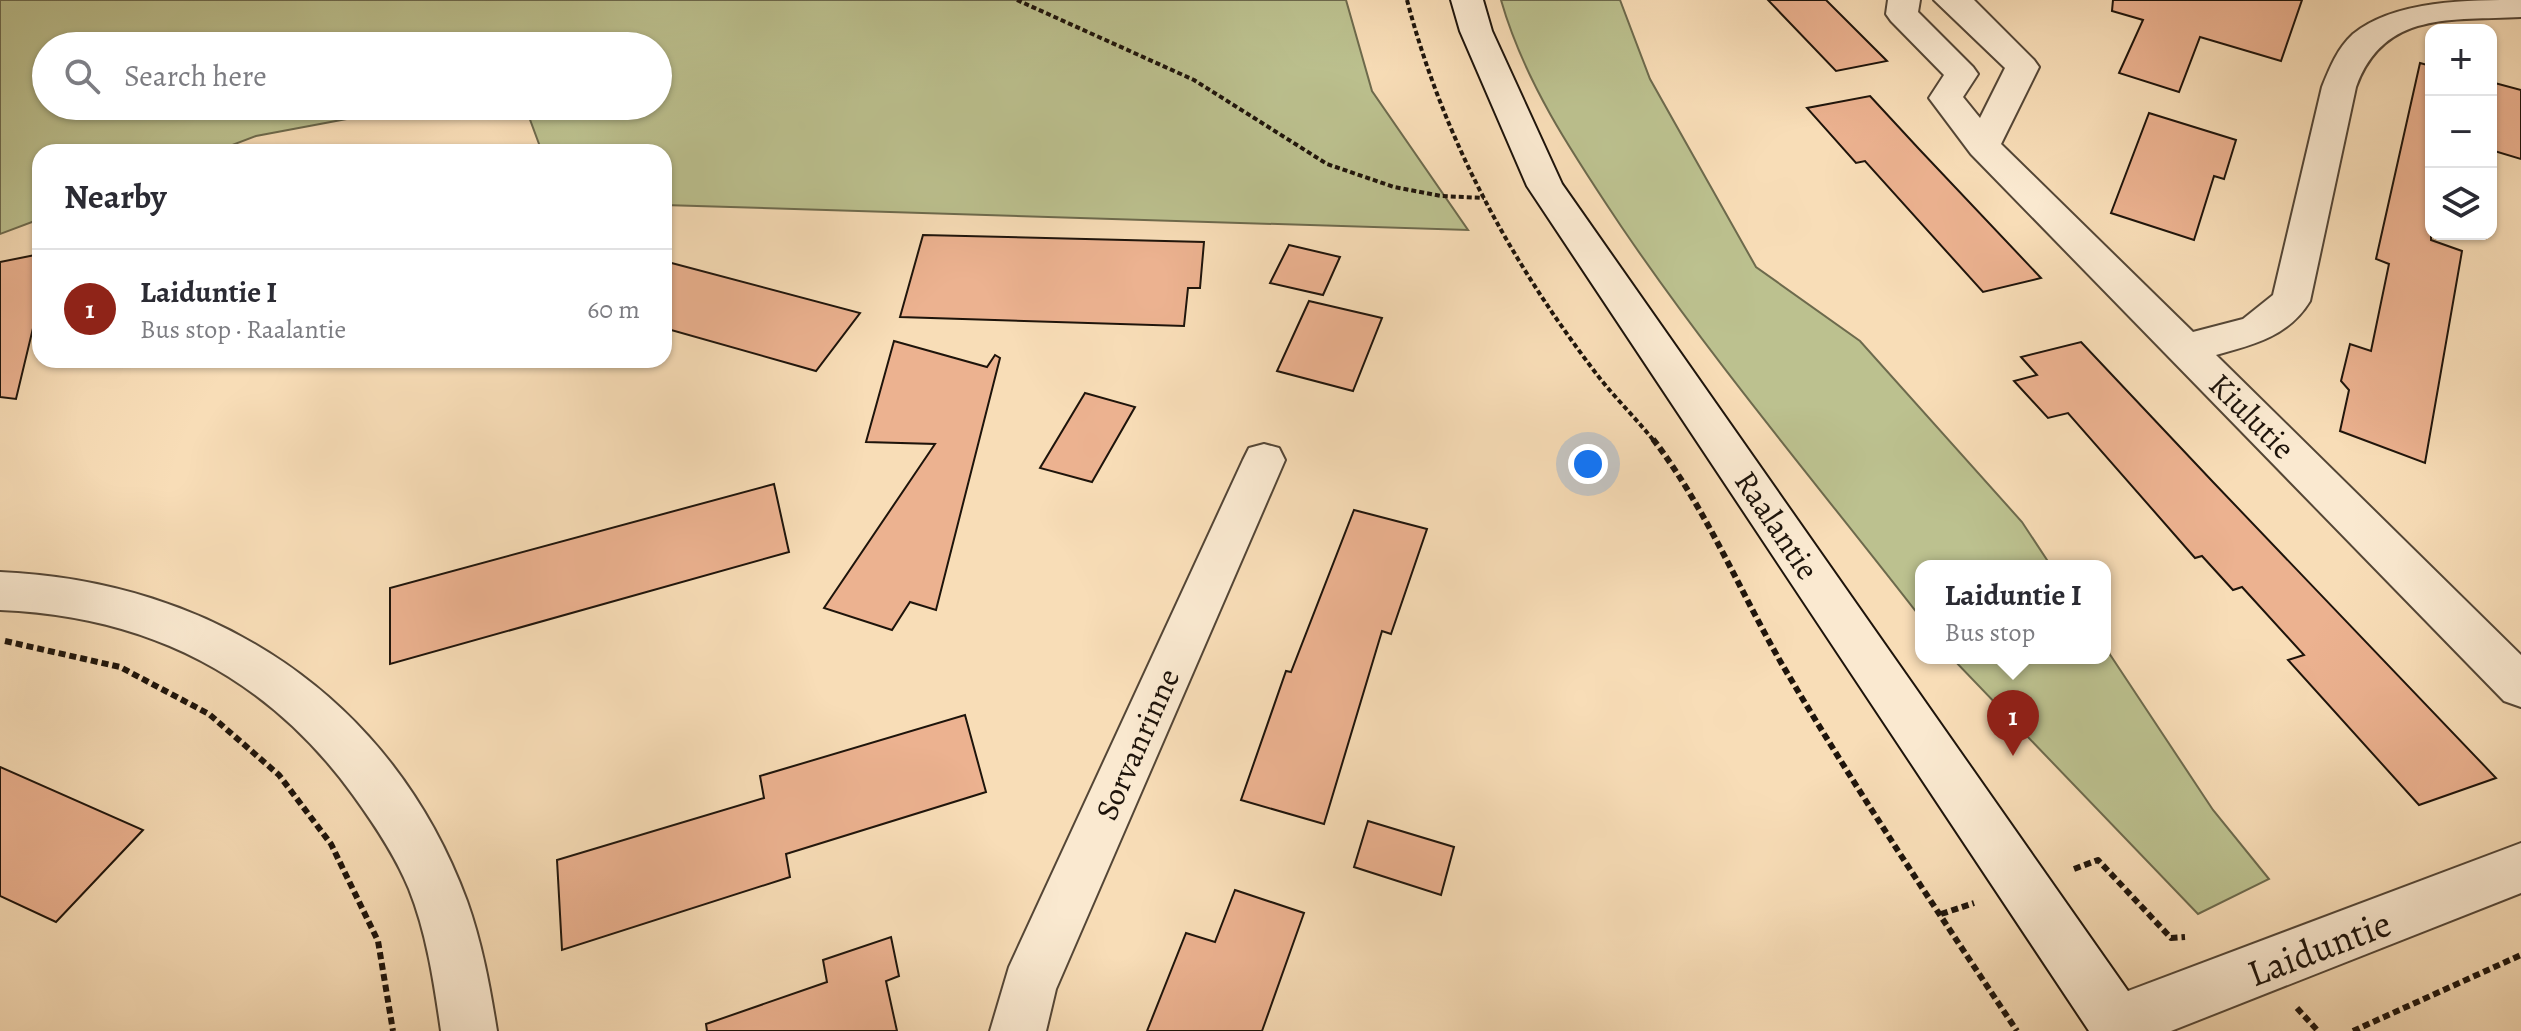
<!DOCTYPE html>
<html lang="en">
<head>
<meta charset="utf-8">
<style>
  body { margin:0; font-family:Alegreya,serif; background:#f2f2f3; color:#2b2b33 }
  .controls { position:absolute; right:24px; top:24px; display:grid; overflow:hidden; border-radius:16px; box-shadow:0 2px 6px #0004 }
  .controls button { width:72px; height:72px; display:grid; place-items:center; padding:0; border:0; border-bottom:2px solid #e1e1e2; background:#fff; color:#2b2b33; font:40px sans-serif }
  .you { position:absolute; left:1588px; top:464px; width:28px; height:28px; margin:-20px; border:6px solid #fff; border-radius:50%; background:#1a73e8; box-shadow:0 0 0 12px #1a73e833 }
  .badge { display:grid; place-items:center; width:52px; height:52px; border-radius:50%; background:#8f2418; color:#fff; font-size:26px; font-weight:700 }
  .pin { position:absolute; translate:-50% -66px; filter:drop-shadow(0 2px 4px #0008) }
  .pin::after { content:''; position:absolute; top:42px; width:28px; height:24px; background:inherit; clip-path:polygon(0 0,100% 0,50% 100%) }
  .popup { position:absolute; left:1915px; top:560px; width:196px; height:104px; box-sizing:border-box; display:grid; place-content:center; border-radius:16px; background:#fff; filter:drop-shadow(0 2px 6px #0005); font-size:26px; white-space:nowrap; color:#7c7c81 }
  .popup b { font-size:30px; color:#2b2b33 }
  .popup::after { content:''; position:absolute; left:50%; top:100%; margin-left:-16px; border:16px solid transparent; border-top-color:#fff }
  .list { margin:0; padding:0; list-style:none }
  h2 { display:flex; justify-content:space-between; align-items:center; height:104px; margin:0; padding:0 32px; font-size:34px }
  h2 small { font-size:26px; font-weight:400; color:#7c7c81 }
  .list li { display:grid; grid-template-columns:52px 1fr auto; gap:24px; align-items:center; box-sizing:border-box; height:120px; padding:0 32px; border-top:2px solid #e1e1e2 }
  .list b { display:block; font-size:30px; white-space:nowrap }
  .list p { margin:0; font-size:26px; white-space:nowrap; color:#7c7c81 }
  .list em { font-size:26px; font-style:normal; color:#7c7c81 }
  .icon { flex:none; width:44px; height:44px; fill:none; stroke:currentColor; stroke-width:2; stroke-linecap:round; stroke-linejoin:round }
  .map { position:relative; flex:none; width:2521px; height:1031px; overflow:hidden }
  .search { position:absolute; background:#fff; box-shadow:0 2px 6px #0004; left:32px; top:32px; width:640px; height:88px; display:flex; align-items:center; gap:20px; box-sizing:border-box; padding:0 28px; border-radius:44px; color:#7c7c81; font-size:30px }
  .panel { position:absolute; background:#fff; box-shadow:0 2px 6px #0004; left:32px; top:144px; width:640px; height:224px; border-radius:24px }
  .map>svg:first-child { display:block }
</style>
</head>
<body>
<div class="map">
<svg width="2521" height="1031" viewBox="0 0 2521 1031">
  <rect width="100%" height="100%" fill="#f8ddb7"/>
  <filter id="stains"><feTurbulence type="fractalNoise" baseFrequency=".0025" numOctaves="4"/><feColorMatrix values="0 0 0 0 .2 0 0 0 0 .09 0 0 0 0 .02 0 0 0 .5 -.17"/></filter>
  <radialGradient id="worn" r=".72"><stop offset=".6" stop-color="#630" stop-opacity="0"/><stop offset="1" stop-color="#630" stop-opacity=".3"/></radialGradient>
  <g fill="#bcc18f" stroke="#6d6a4d" stroke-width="2">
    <path d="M0 0H1346L1372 91 1468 230 664 205V152H542L525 106H658V46H46V106H416L256 136 214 152H40V219L0 234Z"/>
    <path d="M1501 0H1620L1650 79 1756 267 1860 341 2022 522 2051 566H1921V618C1821 489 1715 364 1623 229 1575 157 1525 84 1501 0Z"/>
    <path d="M2105 647 2213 810 2269 879 2198 914 1952 658H2105Z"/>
  </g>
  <g fill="#ecb290" stroke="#1e140b" stroke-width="2">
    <path d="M1768 0H1826L1887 61 1836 71Z"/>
    <path d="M2113 0H2302L2281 61 2200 37 2179 92 2119 73 2143 20 2112 11Z"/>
    <path d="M2420 63 2431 66V240L2462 251 2425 463 2340 431 2349 390 2341 381 2350 344 2371 351 2389 264 2376 259Z"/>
    <path d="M2491 82 2521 90V159L2491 150Z"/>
    <path d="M1870 96 1919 149 2041 278 1983 292 1865 161 1856 163 1807 108Z"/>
    <path d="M2149 113 2236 140 2224 179 2214 176 2194 240 2111 213Z"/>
    <path d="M923 235 1204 242 1200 288H1188L1184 326 900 317Z"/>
    <path d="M1289 245 1340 257 1323 295 1270 283Z"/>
    <path d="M40 254V299L16 399 0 397V262Z"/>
    <path d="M664 261 860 313 816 371 664 328Z"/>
    <path d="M1309 301 1382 318 1353 391 1277 371Z"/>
    <path d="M894 341 987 367 995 355 1000 358 936 610 910 602 892 630 824 608 935 444 866 442Z"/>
    <path d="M2081 342 2213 482 2496 778 2419 805 2288 660 2304 655 2242 587 2233 590 2202 556 2195 558 2068 413 2048 418 2014 381 2037 375 2021 357Z"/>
    <path d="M1085 393 1135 407 1092 482 1040 468Z"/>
    <path d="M774 484 789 552 390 664V588Z"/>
    <path d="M1354 510 1427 529 1391 634 1382 631 1324 824 1241 800 1286 671 1291 672Z"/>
    <path d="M965 715 986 792 786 854 790 877 562 950 557 860 764 798 760 776Z"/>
    <path d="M0 767 143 830 56 922 0 896Z"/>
    <path d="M1368 821 1454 847 1441 895 1354 867Z"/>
    <path d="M1235 890 1304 913 1262 1031H1147L1186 933 1215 942Z"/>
    <path d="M891 937 899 976 886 981 897 1031H707L706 1024 827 982 823 960Z"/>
  </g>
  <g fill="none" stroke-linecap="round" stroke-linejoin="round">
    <defs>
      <g id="street">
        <path d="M1888 0H1920L1918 12 1973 67 1978 74 1963 97 1980 118 2005 68 1934 0H1974L2034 60 2039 67 2001 144 2193 332 2243 319 2273 295 2322 87C2330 67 2337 49 2353 34 2395 0 2469 0 2521 0V17C2452 21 2384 10 2356 87L2310 301C2289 336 2253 345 2216 355L2521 655V707L2504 701 1971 154 1929 98 1944 75 1891 21 1886 14Z"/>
        <path d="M1264 444 1279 448 1285 460 1056 989 1046 1031H990L1009 967 1243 460 1249 448Z"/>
        <path d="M0 572C213 581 392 697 467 901 482 943 490 987 497 1031H441C434 983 427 934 409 889 395 855 374 824 353 795 266 675 147 616 0 610Z"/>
        <path d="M2521 843V893L2171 1031H2091L2088 1023 2096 1003Z"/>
      </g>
      <path id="secondary" d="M1451 0H1483L1492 31 1562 184 2142 1011 2150 1031H2089L1527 186 1460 31Z"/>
    </defs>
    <use href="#street" stroke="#544636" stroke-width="4"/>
    <use href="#secondary" stroke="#1e140b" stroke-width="4"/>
    <g stroke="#1e140b" stroke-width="4" stroke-dasharray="5 3" stroke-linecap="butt">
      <path d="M1017 0 1194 80 1327 164 1394 187 1441 196 1484 198"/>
      <path d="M1407 0C1443 137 1509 259 1595 372 1613 396 1635 417 1654 441"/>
    </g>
    <g stroke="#1e140b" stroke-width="6" stroke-dasharray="7 4" stroke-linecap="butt">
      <path d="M1653 439C1706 508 1740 592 1783 666 1857 791 1937 911 2017 1031"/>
      <path d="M5 641 120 667 209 714 279 775 331 844 378 941 393 1031"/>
      <path d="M2074 869 2098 860 2171 938 2185 937"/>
      <path d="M1941 914 1974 903"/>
      <path d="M2297 1008 2318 1031"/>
      <path d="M2353 1031 2521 955"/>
    </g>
    <use href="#street" fill="#fae9d0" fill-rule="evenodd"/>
    <use href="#secondary" fill="#fae9d0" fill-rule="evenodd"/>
  </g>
  <g text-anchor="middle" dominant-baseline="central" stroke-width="6" stroke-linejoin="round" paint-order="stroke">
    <g font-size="32" fill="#1e140b" stroke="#fae9d0">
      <text transform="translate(2252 416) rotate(45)">Kiulutie</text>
      <text transform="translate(1777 525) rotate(56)">Raalantie</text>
      <text transform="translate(1137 744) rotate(-66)">Sorvanrinne</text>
    </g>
    <g font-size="38" fill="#1e140b" stroke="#fae9d0">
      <text transform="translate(2319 948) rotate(-21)">Laiduntie</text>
    </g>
  </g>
  <rect width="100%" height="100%" filter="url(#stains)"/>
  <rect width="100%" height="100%" fill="url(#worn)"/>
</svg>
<div class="controls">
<button>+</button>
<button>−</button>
<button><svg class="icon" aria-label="layers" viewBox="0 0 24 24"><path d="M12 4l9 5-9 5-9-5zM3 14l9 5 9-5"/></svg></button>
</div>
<div class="you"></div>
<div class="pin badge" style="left:2013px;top:756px">1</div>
<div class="popup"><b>Laiduntie I</b>Bus stop</div>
<div class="search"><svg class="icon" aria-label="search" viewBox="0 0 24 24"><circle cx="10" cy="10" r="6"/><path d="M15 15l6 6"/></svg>Search here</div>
<section class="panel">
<h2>Nearby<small></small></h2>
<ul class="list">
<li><span class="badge">1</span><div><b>Laiduntie I</b><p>Bus stop · Raalantie</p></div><em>60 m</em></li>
</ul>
</section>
</div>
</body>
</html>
